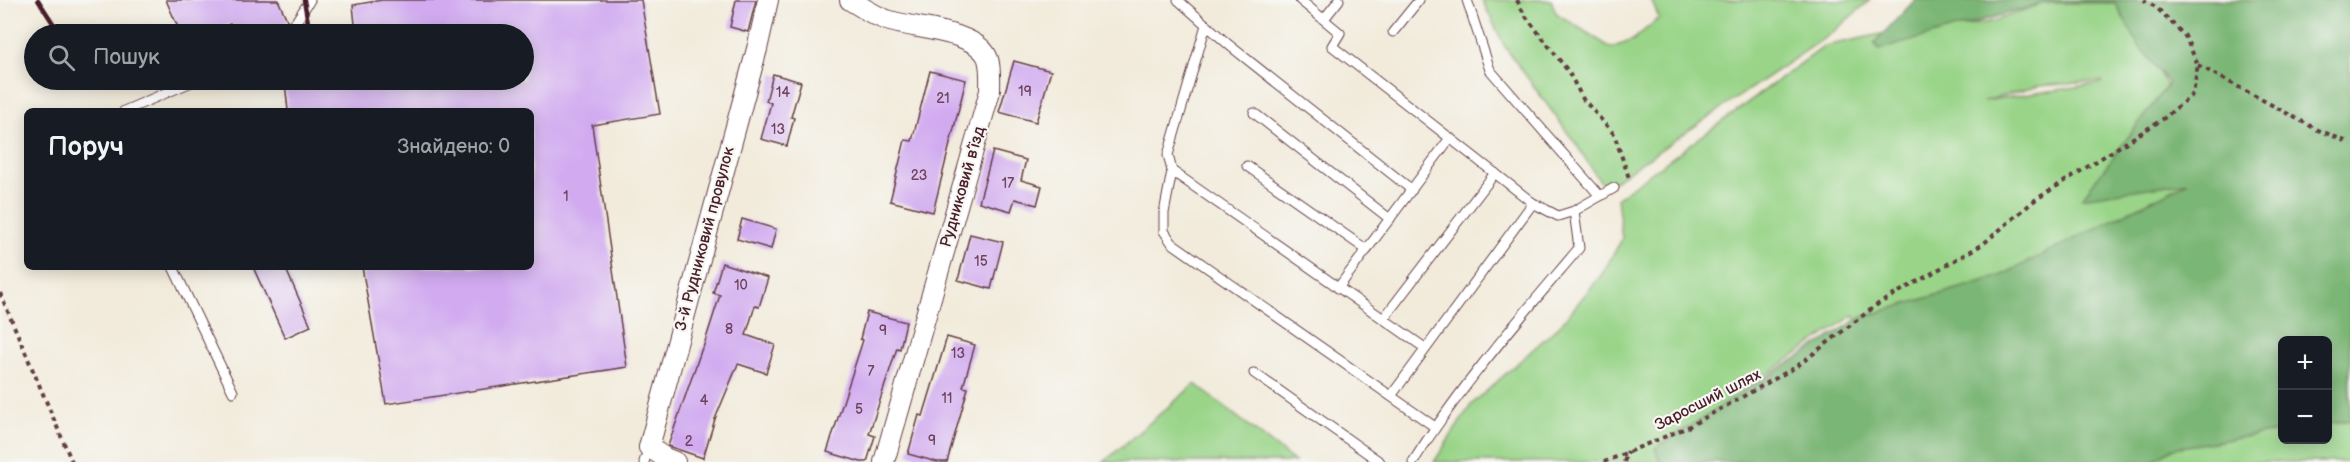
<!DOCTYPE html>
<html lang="uk">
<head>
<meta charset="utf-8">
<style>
  body { margin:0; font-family:"Balsamiq Sans",sans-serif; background:#20242c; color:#f1f3f6 }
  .controls { position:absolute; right:18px; bottom:18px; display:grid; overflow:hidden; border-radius:9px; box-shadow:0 3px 15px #0003 }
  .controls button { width:54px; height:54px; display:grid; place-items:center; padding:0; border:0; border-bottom:2px solid #363941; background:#171b24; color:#f1f3f6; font:30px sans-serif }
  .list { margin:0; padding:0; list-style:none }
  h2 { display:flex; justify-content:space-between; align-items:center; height:78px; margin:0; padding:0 24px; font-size:26px }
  h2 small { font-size:20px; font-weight:400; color:#9ea1a6 }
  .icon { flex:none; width:33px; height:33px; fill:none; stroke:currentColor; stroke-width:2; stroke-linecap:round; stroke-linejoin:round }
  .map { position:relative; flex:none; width:2350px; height:462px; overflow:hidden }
  .search { position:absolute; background:#171b24; box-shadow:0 3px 15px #0003; left:24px; top:24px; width:510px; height:66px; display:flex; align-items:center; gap:15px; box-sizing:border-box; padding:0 21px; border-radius:33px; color:#9ea1a6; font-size:22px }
  .panel { position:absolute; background:#171b24; box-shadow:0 3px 15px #0003; left:24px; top:108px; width:510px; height:162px; border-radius:9px }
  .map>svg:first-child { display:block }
</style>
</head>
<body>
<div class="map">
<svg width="2350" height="462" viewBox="0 0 2350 462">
  <rect width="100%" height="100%" fill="#f6f6f2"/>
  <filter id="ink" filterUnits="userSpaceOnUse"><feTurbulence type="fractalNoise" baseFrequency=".0167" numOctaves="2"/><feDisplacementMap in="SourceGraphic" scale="12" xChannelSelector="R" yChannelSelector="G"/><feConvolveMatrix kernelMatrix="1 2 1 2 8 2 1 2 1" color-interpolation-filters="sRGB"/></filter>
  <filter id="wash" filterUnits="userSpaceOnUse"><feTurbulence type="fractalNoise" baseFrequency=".008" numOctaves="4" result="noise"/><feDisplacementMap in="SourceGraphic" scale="24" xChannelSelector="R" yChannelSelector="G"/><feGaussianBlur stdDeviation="1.35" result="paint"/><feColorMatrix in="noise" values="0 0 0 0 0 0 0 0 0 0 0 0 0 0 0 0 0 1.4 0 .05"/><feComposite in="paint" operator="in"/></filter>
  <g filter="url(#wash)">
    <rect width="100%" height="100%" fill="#f2ebdb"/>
    <g fill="#99d488" stroke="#727a5a" stroke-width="1.5" fill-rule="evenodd">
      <path d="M1482 0H1551L1556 13 1611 48 1633 40 1659 18 1651 0H1870L1832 33 1604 188 1576 144 1505 47Z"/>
      <path d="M2084 0H2184L2142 38 2231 209 1873 341 1854 315 1741 392 1710 461 2282 403V440H2328V393L2350 389V462H1434L1471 405 1560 325 1602 274 1622 239 1617 198 1825 46 1900 30 1947 29 1991 22 2044 3ZM2102 81V83L1984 101 2039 86Z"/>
      <path d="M1195 384 1295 462H1104Z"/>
    </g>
    <path fill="#7ab674" stroke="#626a50" stroke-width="1.5" d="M1915 0H2350V420L2328 424V340H2282V431L2174 448 2150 462H1660L1655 448 1860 318 2000 276 2188 182 2082 198 2169 83 2139 46 2115 3H2044L1879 50 1874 43Z"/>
    <g id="blocks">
      <g fill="#d1aaf0">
        <path d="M166 0H278L288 22 263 34H235L230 24 207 34H181Z"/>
        <path d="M382 0H641L660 114 592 125 627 367 386 404 362 267H531V111H288L285 82 301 80H524V34H356L353 5Z"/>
        <path d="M736 0H756L748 32 730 27Z"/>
        <path d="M1014 61 1051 71 1036 122 999 112Z"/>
        <path d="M930 71 966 80 933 212 890 201 905 140 912 141Z"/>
        <path d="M773 74 801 82 791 117 794 118 787 146 761 139 771 103 766 101Z"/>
        <path d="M993 151 1026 160 1021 180 1042 186 1037 205 1015 199 1011 211 979 202Z"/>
        <path d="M742 219 776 229 771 249 737 239Z"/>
        <path d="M970 234 1003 242 991 289 958 280Z"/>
        <path d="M722 263 768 278 759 307 755 306 746 335 775 345 766 373 738 364 715 419 703 458 668 446 702 348H703L720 295 713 293Z"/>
        <path d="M253 267H285L311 326 285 338Z"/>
        <path d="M867 312 906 322 900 349 897 348 869 434 875 436 867 462H861L827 452 863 340 860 339Z"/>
        <path d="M947 337 975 345 963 387 968 388 947 462H937L908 454 919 415 923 416Z"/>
      </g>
    </g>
  </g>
  <g filter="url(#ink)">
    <use href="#blocks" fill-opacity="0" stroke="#633e45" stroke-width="1.5"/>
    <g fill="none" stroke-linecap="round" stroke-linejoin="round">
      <defs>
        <g id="service">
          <path d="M1178 0 1229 45 1412 190"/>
          <path d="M1300 0 1340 33 1332 46 1533 203 1558 216 1574 211 1614 188"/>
          <path d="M1467 0 1490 70 1600 196"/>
          <path d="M1324 19 1339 0"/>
          <path d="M1206 25 1168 155 1172 171 1164 213V231L1172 243 1435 427"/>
          <path d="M1393 32 1419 0"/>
          <path d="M288 34 310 0"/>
          <path d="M124 111 196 80"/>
          <path d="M1254 113 1390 219"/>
          <path d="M1247 166 1367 250"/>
          <path d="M1172 171 1425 348"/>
          <path d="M173 267 233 392"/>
          <path d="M1338 288 1450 138"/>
          <path d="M1384 318 1495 173"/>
          <path d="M1254 373 1380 462"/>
          <path d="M1391 396 1533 203"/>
          <path d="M644 462 649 447"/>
          <path d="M1413 462C1461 385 1521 317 1579 248L1574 211"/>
        </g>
        <g id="minor">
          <path d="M850 0C862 7 874 16 887 20 912 29 978 30 988 59 991 69 990 80 990 91L884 462"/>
          <path d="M675 462 665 458 649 447 757 49 768 0"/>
        </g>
      </defs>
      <use href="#service" stroke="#633e45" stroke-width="11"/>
      <use href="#minor" stroke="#633e45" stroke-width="22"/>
      <g stroke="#633e45" stroke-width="4" stroke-dasharray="4.5 4.5" stroke-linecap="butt">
        <path d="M1517 0 1524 14 1568 71 1583 99 1614 134 1629 178"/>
        <path d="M2198 65 2316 129 2350 143"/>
        <path d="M0 293 72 462"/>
        <path d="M1604 462 1688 427 1796 367 1878 304 1983 244 2035 200 2163 119 2193 94 2198 65 2185 36 2157 8 2144 0"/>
        <path d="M1624 462 1628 451"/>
      </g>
      <use href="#service" stroke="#fff" stroke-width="9"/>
      <use href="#minor" stroke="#fff" stroke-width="20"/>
      <g stroke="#4a1f2b" stroke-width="4.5">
        <path d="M38 0 60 34"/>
        <path d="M304 0 310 34"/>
      </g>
    </g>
  </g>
  <g text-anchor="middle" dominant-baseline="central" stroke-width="4.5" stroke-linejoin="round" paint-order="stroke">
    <g font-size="14" fill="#6c425c">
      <text x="1025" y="91">19</text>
      <text x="783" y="92">14</text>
      <text x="943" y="98">21</text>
      <text x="778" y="129">13</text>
      <text x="919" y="175">23</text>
      <text x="1008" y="183">17</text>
      <text x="566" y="196">1</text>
      <text x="981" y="261">15</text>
      <text x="741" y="285">10</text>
      <text x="729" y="329">8</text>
      <text x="883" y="330">9</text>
      <text x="958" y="353">13</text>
      <text x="871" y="371">7</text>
      <text x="947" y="398">11</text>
      <text x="704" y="400">4</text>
      <text x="859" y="409">5</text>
      <text x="932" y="440">9</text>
      <text x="689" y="441">2</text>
    </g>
    <g font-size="16" fill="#4a1f2b" stroke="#f6f6f2">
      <text transform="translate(963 187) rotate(-74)">Рудниковий в’їзд</text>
      <text transform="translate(705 239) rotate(-75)">3-й Рудниковий провулок</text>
      <text transform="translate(1708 400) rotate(-27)">Заросший шлях</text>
    </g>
  </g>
</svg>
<div class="controls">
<button>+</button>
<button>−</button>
</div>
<div class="search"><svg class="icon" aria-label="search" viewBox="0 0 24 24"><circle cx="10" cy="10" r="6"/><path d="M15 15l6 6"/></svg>Пошук</div>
<section class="panel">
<h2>Поруч<small>Знайдено: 0</small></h2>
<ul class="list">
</ul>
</section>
</div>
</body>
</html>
